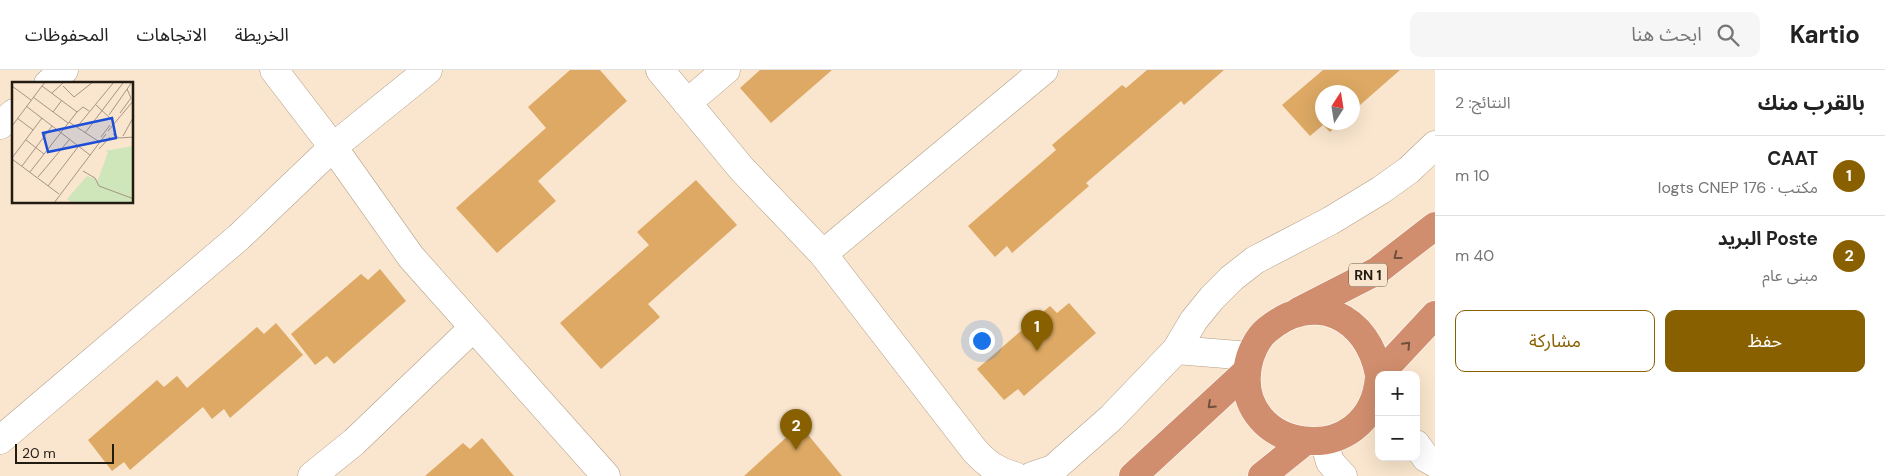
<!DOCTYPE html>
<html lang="ar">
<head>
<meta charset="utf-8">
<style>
  body { margin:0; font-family:"DM Sans","Noto Sans Arabic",sans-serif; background:#f6f6f6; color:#222; direction:rtl }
  .controls { position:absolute; right:15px; bottom:15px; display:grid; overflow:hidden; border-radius:10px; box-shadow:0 5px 20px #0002 }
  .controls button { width:45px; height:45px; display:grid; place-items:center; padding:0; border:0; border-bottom:1px solid #e0e0e0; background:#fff; color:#222; font:25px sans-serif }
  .compass { position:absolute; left:1315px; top:15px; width:45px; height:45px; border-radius:50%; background:#fff; box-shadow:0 5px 20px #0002; rotate:12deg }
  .scale { position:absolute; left:15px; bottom:12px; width:99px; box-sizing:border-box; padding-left:5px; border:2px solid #221b12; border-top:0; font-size:14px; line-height:18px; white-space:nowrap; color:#221b12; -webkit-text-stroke:4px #fae6ce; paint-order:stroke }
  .you { position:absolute; left:981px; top:270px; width:18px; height:18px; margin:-12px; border:4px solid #fff; border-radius:50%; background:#1a73e8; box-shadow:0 0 0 8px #1a73e833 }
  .badge { display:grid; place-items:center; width:32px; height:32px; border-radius:50%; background:#886000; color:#fff; font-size:16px; font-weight:700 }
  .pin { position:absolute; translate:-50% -41px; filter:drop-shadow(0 1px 2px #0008) }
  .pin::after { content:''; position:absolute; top:26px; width:18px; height:15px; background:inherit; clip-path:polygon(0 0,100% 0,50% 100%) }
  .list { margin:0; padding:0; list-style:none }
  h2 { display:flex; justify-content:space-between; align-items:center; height:65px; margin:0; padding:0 20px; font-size:21px }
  h2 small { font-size:16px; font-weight:400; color:#767676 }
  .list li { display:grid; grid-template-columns:32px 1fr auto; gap:15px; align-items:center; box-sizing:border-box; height:80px; padding:0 20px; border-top:1px solid #e0e0e0 }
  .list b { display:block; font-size:19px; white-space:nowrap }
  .list p { margin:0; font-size:16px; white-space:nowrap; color:#767676 }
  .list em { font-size:16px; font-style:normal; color:#767676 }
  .actions { display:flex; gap:10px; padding:15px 20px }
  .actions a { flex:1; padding:11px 0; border:1px solid #886000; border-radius:10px; text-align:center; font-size:18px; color:#886000 }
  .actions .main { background:#886000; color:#fff }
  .icon { flex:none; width:28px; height:28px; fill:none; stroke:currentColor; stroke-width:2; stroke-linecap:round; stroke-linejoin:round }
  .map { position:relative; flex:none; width:1435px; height:406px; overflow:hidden; direction:ltr }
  header { display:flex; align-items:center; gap:30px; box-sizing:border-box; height:70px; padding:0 25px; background:#fff; border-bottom:1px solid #e0e0e0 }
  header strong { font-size:24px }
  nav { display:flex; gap:28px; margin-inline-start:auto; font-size:18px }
  .search { width:350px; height:45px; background:#f6f6f6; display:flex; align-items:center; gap:12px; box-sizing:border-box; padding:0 18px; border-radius:10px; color:#767676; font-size:19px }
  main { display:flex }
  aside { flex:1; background:#fff }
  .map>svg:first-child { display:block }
</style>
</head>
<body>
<header>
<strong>Kartio</strong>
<div class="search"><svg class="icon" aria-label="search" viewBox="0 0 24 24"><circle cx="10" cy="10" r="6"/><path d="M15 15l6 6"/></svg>ابحث هنا</div>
<nav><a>الخريطة</a><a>الاتجاهات</a><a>المحفوظات</a></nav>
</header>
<main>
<aside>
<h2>بالقرب منك<small>النتائج: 2</small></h2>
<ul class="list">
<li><span class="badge">1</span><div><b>CAAT</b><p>مكتب · 176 logts CNEP</p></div><em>10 m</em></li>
<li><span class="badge">2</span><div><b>Poste البريد</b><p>مبنى عام</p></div><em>40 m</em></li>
</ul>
<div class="actions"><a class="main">حفظ</a><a>مشاركة</a></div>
</aside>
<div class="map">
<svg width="1435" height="406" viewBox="0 0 1435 406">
  <rect width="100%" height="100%" fill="#fae6ce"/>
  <g fill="#dda964">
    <path d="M570 0H600L627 31 538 111 556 131 497 183 456 138 546 58 528 37Z"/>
    <path d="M760 0H832L771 53 740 18Z"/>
    <path d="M1147 0H1224L1184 35 1181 31 1086 113 1089 116 1012 183 1007 176 995 187 968 156 1056 80 1052 75 1122 15 1126 18Z"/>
    <path d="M1323 0H1400L1352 42V22H1322V52H1340L1330 62 1323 55 1310 66 1282 35Z"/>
    <path d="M696 110 737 155 648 234 660 247 601 299 560 253 649 175 637 162Z"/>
    <path d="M380 199 406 231 334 294 327 286 315 295 291 264 361 204 368 210Z"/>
    <path d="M1069 233 1096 263 1024 326 1018 319 1004 330 977 299 1050 236 1057 243Z"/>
    <path d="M276 253 303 285 230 348 224 339 212 349 203 337 130 400 124 392 112 401 88 370 157 310 164 317 177 306 187 318 257 257 264 264Z"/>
    <path d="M800 355 842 406H744Z"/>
    <path d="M482 368 514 406H425L463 373 470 379Z"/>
  </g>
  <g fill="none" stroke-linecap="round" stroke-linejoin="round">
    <defs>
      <g id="minor">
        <path d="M274 0 333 77 411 187 606 406"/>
        <path d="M660 0 741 98 823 184 975 381C987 394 998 402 1015 406"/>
        <path d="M48 14 64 0"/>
        <path d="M687 33 726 0"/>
        <path d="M0 55 14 43"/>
        <path d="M823 184 1044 0"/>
        <path d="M1176 280 1250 286"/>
        <path d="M0 370 239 167 333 77 428 0"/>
        <path d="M1324 371 1330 392 1343 406"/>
        <path d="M1416 374 1426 388 1435 393"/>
        <path d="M312 406 354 372 473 258"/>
        <path d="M1032 406 1053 399 1111 348 1176 280 1194 250 1212 228 1232 208 1255 190 1330 151 1381 120 1409 100 1435 75"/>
      </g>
      <g id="highway">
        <path d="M1299 241 1377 201 1435 156"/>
        <path d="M1379 305 1435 245"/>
        <path d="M1379 307C1371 404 1232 383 1248 296 1250 284 1257 268 1267 260 1315 220 1368 246 1379 305"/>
        <path d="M1133 406 1247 301"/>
        <path d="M1262 406 1304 372"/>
      </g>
    </defs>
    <use href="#minor" stroke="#b19e87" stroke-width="29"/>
    <use href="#highway" stroke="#fff" stroke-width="29"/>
    <use href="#minor" stroke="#fff" stroke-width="28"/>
    <use href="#highway" stroke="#d08e6e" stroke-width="28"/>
  </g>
  <defs><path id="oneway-chevron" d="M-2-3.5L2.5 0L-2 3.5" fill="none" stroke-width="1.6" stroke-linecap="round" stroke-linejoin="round" transform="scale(1.25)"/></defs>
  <g stroke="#704f3b">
    <use href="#oneway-chevron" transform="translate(1397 186) rotate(142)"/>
    <use href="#oneway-chevron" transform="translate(1407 275) rotate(-47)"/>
    <use href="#oneway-chevron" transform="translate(1211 335) rotate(137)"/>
  </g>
  <g text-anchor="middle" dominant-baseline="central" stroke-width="5" stroke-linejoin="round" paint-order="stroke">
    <rect fill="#fae6ce" stroke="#63584a" stroke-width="1" x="1349" y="193.5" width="38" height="23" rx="4"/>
    <g font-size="14" font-weight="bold" fill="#221b12">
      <text x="1368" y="205">RN 1</text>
    </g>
  </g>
  <g transform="translate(12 12)">
    <rect width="121" height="121" fill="#fae6ce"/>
    <path d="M121 64V121H61L55 117 75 94 86 98 96 70 93 69Z" fill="#cfe6ba"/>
    <path fill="none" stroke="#a49583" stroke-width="1" d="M0 4 19 18M30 4 65 30 71 25 77 29M51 4 62 15 81 0M40 11 52 0M21 15 56 41M83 22 101 39M14 24 78 73M41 30 50 18M108 31 119 16 115 7M97 33 120 0M5 36 21 48M57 40 86 59M0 44 33 0M65 45 102 0M96 49 122 18M73 51 111 1M101 52 107 56 122 55M111 54 122 34M89 55 98 43M14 58 32 72M87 67 98 55M0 76 30 36M0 77 47 112M10 84 40 44M71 89 83 96 87 104 122 117M18 90 65 30M26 95 57 58M36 104 66 65M42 121 94 52"/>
    <path fill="#1d4ed8" fill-opacity="0.15" stroke="#1d4ed8" stroke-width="2.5" d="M100 36 104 56 36 70 31 51Z"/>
    <rect width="121" height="121" fill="none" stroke="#221b12" stroke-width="2.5"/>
  </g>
</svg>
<div class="controls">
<button>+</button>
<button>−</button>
</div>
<svg class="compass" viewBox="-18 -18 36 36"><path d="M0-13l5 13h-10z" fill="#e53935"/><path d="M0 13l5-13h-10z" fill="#767676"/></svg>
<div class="scale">20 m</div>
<div class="you"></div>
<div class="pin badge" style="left:1037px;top:281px">1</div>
<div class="pin badge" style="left:796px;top:380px">2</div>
</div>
</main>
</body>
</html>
